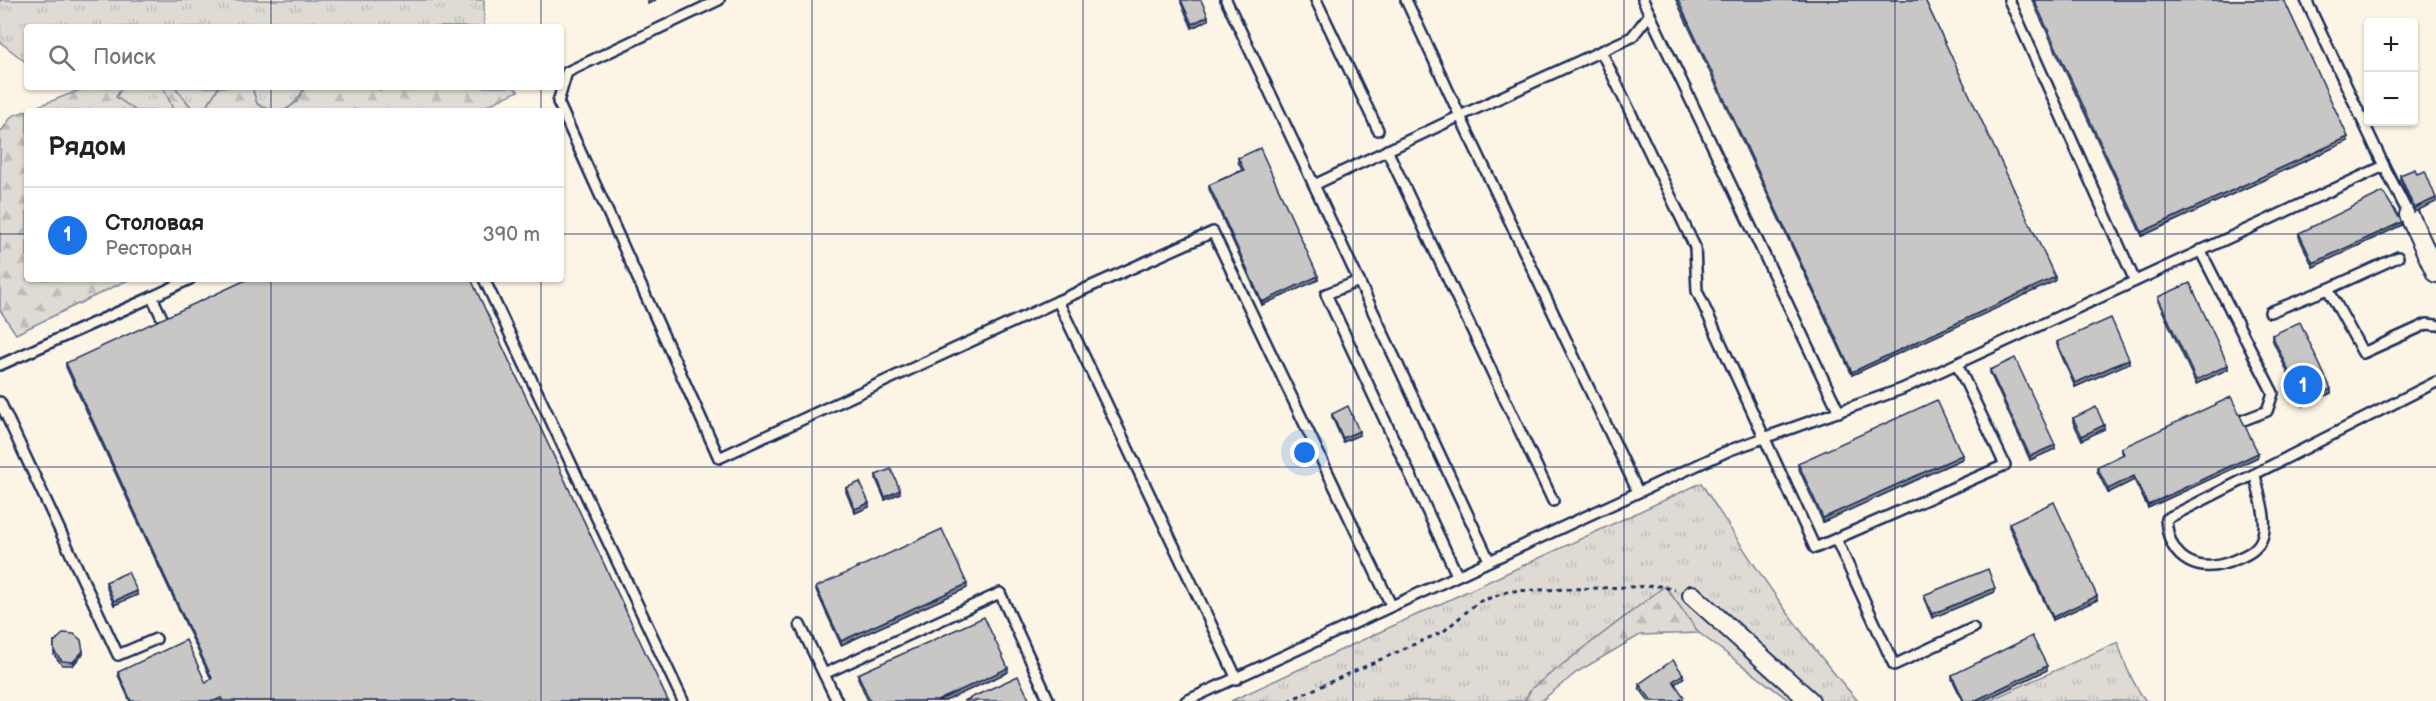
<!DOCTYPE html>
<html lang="ru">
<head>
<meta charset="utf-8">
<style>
  body { margin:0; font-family:"Balsamiq Sans",sans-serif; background:#f2f2f2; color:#222 }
  .controls { position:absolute; right:18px; top:18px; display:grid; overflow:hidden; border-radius:6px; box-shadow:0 2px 4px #0004 }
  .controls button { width:54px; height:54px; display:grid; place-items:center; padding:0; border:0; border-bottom:2px solid #e0e0e0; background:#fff; color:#222; font:30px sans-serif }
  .you { position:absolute; left:1305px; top:453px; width:21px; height:21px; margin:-15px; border:4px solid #fff; border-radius:50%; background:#1a73e8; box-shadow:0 0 0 9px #1a73e833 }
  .badge { display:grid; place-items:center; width:39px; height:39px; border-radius:50%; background:#1a73e8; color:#fff; font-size:20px; font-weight:700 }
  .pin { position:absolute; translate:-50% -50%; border:3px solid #fff; box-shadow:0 2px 6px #0006 }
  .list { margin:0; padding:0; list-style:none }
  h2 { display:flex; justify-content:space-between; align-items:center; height:78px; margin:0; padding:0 24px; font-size:26px }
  h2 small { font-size:20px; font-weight:400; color:#767676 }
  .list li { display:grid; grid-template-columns:39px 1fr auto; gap:18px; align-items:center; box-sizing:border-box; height:96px; padding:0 24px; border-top:2px solid #e0e0e0 }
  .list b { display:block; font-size:22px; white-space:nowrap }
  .list p { margin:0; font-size:20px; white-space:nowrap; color:#767676 }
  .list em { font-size:20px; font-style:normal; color:#767676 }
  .icon { flex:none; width:33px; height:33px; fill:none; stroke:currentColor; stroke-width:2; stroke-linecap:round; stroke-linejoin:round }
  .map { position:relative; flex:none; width:2436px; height:701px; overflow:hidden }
  .search { position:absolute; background:#fff; box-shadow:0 2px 4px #0004; left:24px; top:24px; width:540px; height:66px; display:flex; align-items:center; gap:15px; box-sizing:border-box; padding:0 21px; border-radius:6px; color:#767676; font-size:22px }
  .panel { position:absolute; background:#fff; box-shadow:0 2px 4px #0004; left:24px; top:108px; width:540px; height:174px; border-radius:6px }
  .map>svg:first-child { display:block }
</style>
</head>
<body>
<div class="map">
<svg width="2436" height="701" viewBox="0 0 2436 701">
  <defs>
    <pattern id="grass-tufts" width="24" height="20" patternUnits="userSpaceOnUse" patternTransform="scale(1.5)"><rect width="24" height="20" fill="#dfdbd4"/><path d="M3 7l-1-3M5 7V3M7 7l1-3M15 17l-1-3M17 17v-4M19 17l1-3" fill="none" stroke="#bfbcb8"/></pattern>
    <pattern id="forest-firs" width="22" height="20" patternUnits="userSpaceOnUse" patternTransform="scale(1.5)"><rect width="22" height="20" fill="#dfdbd4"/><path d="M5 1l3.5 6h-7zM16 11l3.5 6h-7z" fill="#bfbcb8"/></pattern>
  </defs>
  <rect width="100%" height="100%" fill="#fcf5e5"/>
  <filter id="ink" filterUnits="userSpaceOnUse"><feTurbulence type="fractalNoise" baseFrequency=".0167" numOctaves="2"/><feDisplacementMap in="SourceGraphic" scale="12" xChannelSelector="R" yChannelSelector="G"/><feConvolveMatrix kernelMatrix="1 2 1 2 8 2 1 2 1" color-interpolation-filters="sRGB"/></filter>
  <g filter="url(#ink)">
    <g fill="url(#grass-tufts)" stroke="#7d8599" stroke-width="1.5">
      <path d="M0 0H484V27H27V63L0 42Z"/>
      <path d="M122 87H167L165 89 174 111H136L116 97Z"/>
      <path d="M175 87H219L203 111H194Z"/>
      <path d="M252 87H305C292 111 282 117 257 104Z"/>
      <path d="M1701 483C1749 558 1798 634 1858 701H1790L1699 633 1665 586 1532 688 1524 701H1231Z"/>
      <path d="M2118 642C2124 664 2132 683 2146 701H1988Z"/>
    </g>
    <g fill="url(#forest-firs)" stroke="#7d8599" stroke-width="1.5">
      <path d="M88 87H122L116 97 136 111H27V279H130L16 334 0 310V133L12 116Z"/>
      <path d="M167 87H175L194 111H174L164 89Z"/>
      <path d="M219 87H252L257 104 270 111H203Z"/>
      <path d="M305 87H377L380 90 385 87H514L518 91 476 111H284L297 102Z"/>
      <path d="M1665 586 1699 633 1640 635 1577 672 1541 701H1524L1532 688Z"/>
    </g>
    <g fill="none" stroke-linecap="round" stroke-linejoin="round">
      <defs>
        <g id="service">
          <path d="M719 0 567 72 558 102 719 458 1058 301"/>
          <path d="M1226 0 1314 185 1460 116 1638 492"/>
          <path d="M1316 0 1378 130"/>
          <path d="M1406 0 1460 116 1632 37 1650 14"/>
          <path d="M1643 0 1839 412"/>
          <path d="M2009 0 2135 281"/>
          <path d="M2306 0 2384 166"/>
          <path d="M1601 51 1695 247 1697 291 1815 548 2005 465 1957 364"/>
          <path d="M1387 150 1553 501"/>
          <path d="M1314 185 1489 560"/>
          <path d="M2200 250 2273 393 2267 411 2241 421"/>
          <path d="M2398 257 2328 289 2363 353 2427 324 2436 325"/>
          <path d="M484 279 683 701"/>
          <path d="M1359 281 1326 294 1457 575"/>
          <path d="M2270 312 2328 289"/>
          <path d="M164 322 152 297 190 279"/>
          <path d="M0 365 152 297"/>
          <path d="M0 402 118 655 156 639"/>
          <path d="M2255 475C2258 492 2268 517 2263 535 2260 548 2249 554 2237 559 2200 576 2169 562 2166 519L2436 382"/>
          <path d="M1836 539 1894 665 1973 628"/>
          <path d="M800 625 837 701"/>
          <path d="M824 674 1000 593 1049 701"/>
          <path d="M1237 679 1058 301 1213 232 1391 605"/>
          <path d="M1186 701 1730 450 1902 389 2384 166 2409 215"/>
        </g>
        <g id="minor">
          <path d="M2409 215 2436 273"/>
          <path d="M1692 595 1810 701"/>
        </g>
      </defs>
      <use href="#service" stroke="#1b2f5e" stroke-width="14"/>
      <use href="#minor" stroke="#1b2f5e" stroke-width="22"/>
      <path stroke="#1b2f5e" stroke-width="3" stroke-dasharray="4.5 4.5" stroke-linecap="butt" d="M1288 701 1444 631 1478 602 1510 591 1659 586 1675 590"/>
      <use href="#service" stroke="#fcf5e5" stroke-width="9"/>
      <use href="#minor" stroke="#fcf5e5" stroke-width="18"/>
    </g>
    <g fill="#acabaa" stroke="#1b2f5e" stroke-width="1.5">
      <path d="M1181 0 1208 20 1192 28 1181 3Z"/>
      <path d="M1676 0H1925L2055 281 1852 375Z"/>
      <path d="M2032 0H2284L2348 141 2142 236Z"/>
      <path d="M1238 158 1318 280 1262 305 1209 189V185L1242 170 1238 162Z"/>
      <path d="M2417 174 2414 212 2400 179V175Z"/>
      <path d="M2402 225 2313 267 2299 237V233Z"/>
      <path d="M2158 297 2228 369 2196 384 2158 301Z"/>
      <path d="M2272 335 2331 393 2303 406 2272 339Z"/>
      <path d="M2057 342 2129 363 2075 387 2057 345Z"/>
      <path d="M66 363 668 701H130L118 675V672L206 683 211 679 66 367Z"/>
      <path d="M1990 370 2055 449 2030 460 1990 373Z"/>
      <path d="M1332 414 1359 435 1343 442 1332 417Z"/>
      <path d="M2073 418 2104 429 2082 440 2073 422Z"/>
      <path d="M2121 448 2258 457 2148 508 2134 480 2108 493 2097 471V467L2123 455Z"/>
      <path d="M1962 459 1823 522 1798 467V463Z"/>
      <path d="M876 475 900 493 885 500 876 479Z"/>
      <path d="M846 488 869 507 855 513 846 492Z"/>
      <path d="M2009 523 2097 600 2053 620 2009 527Z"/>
      <path d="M106 582 137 595 114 605 106 586Z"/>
      <path d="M816 587 967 588 841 645 816 590Z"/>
      <path d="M1995 592 1932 618 1924 599V595Z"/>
      <path d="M54 642 83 654 73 665H62L54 655Z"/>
      <path d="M2047 670 1982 701H1963L1952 679V675Z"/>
      <path d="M1008 672 945 701H868L858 678V674Z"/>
      <path d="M1683 678 1675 684 1684 701H1649L1639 688V684Z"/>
    </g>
    <g fill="#8c8b8b" stroke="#1b2f5e" stroke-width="1.5">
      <path d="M648 0H656L648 4Z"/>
      <path d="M1208 16V20L1192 28V24Z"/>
      <path d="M2348 137V141L2142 236V232Z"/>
      <path d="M2436 198V202L2414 212V208Z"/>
      <path d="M2402 222V225L2313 267V263Z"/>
      <path d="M1318 276V280L1262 305V302Z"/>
      <path d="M2055 277V281L1852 375V372Z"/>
      <path d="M2129 359V363L2075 387V383Z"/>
      <path d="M2228 365V369L2196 384V380Z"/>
      <path d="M2331 389V393L2303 406V402Z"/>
      <path d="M2104 425V429L2082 440V436Z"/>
      <path d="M1359 431V435L1343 442V438Z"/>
      <path d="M2055 445V449L2030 460V456Z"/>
      <path d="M2258 453V457L2148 508V505Z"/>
      <path d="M1962 455V459L1823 522V518Z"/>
      <path d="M2134 476V480L2108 493V489Z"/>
      <path d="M900 490V493L885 500V497Z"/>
      <path d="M869 503V507L855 513V509Z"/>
      <path d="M967 584V588L841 645V641Z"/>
      <path d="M1995 588V592L1932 618V614Z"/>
      <path d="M137 591V595L114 605V601Z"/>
      <path d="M2097 596V600L2053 620V617Z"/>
      <path d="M83 651V654L73 665V662Z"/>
      <path d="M2047 666V670L1982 701H1974Z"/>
      <path d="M1008 668V672L945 701H937Z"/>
      <path d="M1683 674V678L1673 685V681Z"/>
    </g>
    <g fill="#c8c7c6" stroke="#1b2f5e" stroke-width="1.5">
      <path d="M1181 0H1201L1208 16 1192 24Z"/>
      <path d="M1678 0H1925L2055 277 1852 372Z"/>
      <path d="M2034 0H2284L2348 137 2142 232Z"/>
      <path d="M1260 148 1318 276 1262 302 1209 185 1244 170 1238 158Z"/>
      <path d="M2415 169 2417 174 2425 171 2436 198 2414 208 2400 175Z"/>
      <path d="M2383 192 2402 222 2313 263 2299 233Z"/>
      <path d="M248 279H471L668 701H223L221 698 214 701H131L118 672 186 640 206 683 212 678 66 363Z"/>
      <path d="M2190 283 2228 365 2196 380 2158 297Z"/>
      <path d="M2111 318 2129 359 2075 383 2057 342Z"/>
      <path d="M2300 322 2331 389 2303 402 2272 335Z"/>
      <path d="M2015 358 2055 445 2030 456 1990 370Z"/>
      <path d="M2231 397 2258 453 2148 505 2134 476 2108 489 2097 467 2124 454 2121 448Z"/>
      <path d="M1937 400 1962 455 1823 518 1798 463Z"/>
      <path d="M1348 406 1359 431 1343 438 1332 414Z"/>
      <path d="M2096 407 2104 425 2082 436 2073 418Z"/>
      <path d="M891 469 900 490 885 497 876 475Z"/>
      <path d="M860 482 869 503 855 509 846 488Z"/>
      <path d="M2054 502 2097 596 2053 617 2009 523Z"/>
      <path d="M942 529 967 584 841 641 816 587Z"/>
      <path d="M1988 569 1995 588 1932 614 1924 595Z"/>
      <path d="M128 572 137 591 114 601 106 582Z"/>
      <path d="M984 617 1008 668 937 701H870L858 674Z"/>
      <path d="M64 633 74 634 81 640 83 651 73 662 62 661 54 651V642Z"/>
      <path d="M2032 636 2047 666 1974 701H1964L1952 675Z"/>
      <path d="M1673 660 1683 674 1673 681 1684 697 1678 701H1652L1639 684Z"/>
      <path d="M1018 676 1030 701H964Z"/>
    </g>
  </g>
  <path fill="none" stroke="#1b2f5e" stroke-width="1.5" stroke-opacity="0.55" d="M271 0V27M541 0V27M812 0V701M1083 0V701M1353 0V701M1624 0V701M1895 0V701M2165 0V701M271 87V111M541 87V111M0 234H27M561 234H2436M271 279V701M541 279V701M0 467H2436"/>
</svg>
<div class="controls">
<button>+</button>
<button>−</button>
</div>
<div class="you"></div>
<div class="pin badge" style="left:2303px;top:385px">1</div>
<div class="search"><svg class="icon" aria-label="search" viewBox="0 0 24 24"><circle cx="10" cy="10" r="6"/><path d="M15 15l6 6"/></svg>Поиск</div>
<section class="panel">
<h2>Рядом<small></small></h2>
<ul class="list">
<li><span class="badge">1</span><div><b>Столовая</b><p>Ресторан</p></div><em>390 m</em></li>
</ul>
</section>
</div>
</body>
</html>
